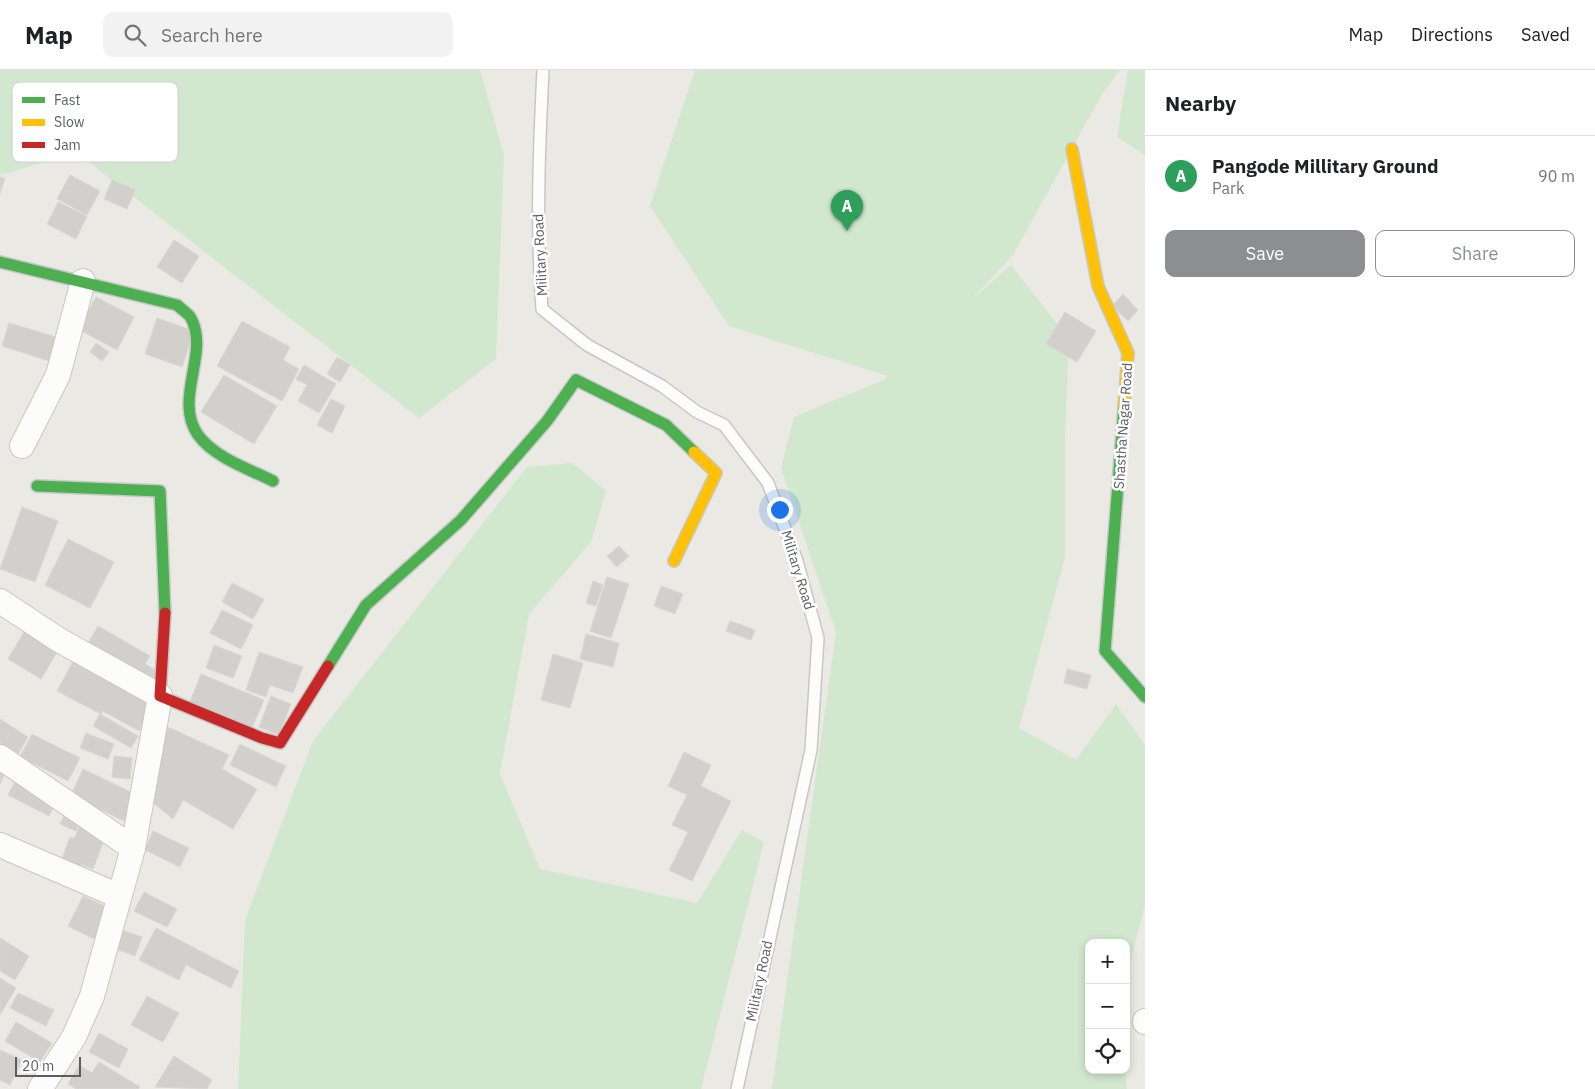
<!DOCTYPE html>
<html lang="en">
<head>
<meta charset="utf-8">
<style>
  body { margin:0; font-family:"IBM Plex Sans",sans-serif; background:#f2f2f2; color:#202124 }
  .controls { position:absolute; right:15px; bottom:15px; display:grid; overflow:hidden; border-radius:10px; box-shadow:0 2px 8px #0003 }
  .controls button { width:45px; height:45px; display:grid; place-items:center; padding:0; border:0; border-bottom:1px solid #e0e0e0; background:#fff; color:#202124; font:25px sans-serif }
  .scale { position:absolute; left:15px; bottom:12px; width:66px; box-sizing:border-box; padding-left:5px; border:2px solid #5a5e63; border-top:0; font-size:14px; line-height:18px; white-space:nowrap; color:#5a5e63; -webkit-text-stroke:4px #fff; paint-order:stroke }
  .you { position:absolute; left:779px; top:439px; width:18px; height:18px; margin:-12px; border:4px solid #fff; border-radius:50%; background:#1a73e8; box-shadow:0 0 0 8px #1a73e833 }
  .badge { display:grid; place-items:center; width:32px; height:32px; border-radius:50%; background:#8c8f90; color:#fff; font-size:16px; font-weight:700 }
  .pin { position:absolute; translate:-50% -41px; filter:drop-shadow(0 1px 2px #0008) }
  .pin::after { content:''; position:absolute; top:26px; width:18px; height:15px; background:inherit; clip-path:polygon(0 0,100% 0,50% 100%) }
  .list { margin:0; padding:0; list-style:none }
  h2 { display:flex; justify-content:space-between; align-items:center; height:65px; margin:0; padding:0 20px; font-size:21px }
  h2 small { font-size:16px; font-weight:400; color:#757577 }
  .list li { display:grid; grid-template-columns:32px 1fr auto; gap:15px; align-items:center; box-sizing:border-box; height:80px; padding:0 20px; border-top:1px solid #e0e0e0 }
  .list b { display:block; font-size:19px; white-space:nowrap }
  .list p { margin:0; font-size:16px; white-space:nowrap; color:#757577 }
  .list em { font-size:16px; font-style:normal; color:#757577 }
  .actions { display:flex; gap:10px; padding:15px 20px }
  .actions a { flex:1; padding:11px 0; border:1px solid #8c8f90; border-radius:10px; text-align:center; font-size:18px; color:#8c8f90 }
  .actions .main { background:#8c8f90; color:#fff }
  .icon { flex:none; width:28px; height:28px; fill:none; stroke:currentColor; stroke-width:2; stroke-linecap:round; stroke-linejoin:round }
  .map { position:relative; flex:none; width:1145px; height:1019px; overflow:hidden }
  header { display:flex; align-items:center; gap:30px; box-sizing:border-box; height:70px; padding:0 25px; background:#fff; border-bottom:1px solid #e0e0e0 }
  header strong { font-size:24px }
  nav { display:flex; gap:28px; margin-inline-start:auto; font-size:18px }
  .search { width:350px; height:45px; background:#f2f2f2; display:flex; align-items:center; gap:12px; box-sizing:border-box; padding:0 18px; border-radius:10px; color:#757577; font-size:19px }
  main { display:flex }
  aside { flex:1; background:#fff }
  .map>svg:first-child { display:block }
</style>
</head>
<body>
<header>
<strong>Map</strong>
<div class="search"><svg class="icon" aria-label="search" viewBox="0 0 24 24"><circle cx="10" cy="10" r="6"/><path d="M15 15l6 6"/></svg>Search here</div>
<nav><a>Map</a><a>Directions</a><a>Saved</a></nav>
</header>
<main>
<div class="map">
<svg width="1145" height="1019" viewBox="0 0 1145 1019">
  <rect width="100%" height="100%" fill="#eae9e4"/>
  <g fill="#d1e8ce">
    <path d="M0 0H480L504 85 496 289 419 348 77 83 0 105Z"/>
    <path d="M695 0H1120L1102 24 1013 185 970 231 1011 195 1069 269 1065 369V487L1019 658 1076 690 1116 634 1145 675V836L1126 905V873H1089V1000H1125L1127 1019H772L836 562 781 398 794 347 883 310 888 306 729 256 650 136Z"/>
    <path d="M1128 0H1145V85L1117 67Z"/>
    <path d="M573 393 606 421 591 472 529 544 500 704 540 799 697 833 742 760 764 772 701 1019H238L245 850 313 671 527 397Z"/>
  </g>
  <g fill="#d1d0cd" stroke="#dad7d3">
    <path d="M70 105 100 121 87 145 57 129Z"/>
    <path d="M0 107 5 108 0 124Z"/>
    <path d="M112 110 135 120 127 139 104 129Z"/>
    <path d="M58 132 87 146 76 169 47 154Z"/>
    <path d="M174 170 199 186 182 213 157 197Z"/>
    <path d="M1123 224 1138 240 1128 251 1112 236Z"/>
    <path d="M96 227 134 247 117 280 78 259Z"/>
    <path d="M1065 242 1096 261 1077 292 1046 274Z"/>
    <path d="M157 248 194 261 182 297 145 284Z"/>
    <path d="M242 251 290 277 283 290 299 299 282 331 217 296Z"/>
    <path d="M9 253 56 267 49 291 2 276Z"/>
    <path d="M96 273 109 282 102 291 90 282Z"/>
    <path d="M337 287 350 295 340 312 327 304Z"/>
    <path d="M304 295 336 314 319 343 298 331 307 315 296 309Z"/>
    <path d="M224 305 277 336 254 374 201 342Z"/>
    <path d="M331 329 345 336 332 363 317 355Z"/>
    <path d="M22 437 58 451 35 512 0 499Z"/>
    <path d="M68 469 114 492 90 538 45 515Z"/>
    <path d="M619 476 629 486 617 497 607 486Z"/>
    <path d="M607 507 629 514 611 568 590 561Z"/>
    <path d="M593 511 603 515 596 536 586 533Z"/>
    <path d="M232 513 264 529 253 549 222 532Z"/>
    <path d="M661 516 683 524 675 544 654 536Z"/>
    <path d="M222 540 253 555 241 579 210 563Z"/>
    <path d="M730 551 755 560 751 570 726 561Z"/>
    <path d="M28 555 62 574 41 609 8 589Z"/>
    <path d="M98 556 150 586 145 594 157 601 152 610 88 573Z"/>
    <path d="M586 564 619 573 613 597 580 589Z"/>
    <path d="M214 575 242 586 233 608 206 598Z"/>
    <path d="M259 582 303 597 293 623 270 615 266 627 246 620Z"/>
    <path d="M553 584 583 593 570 638 541 630Z"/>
    <path d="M76 586 156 629 139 661 103 641 101 644 57 621Z"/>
    <path d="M1067 599 1091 605 1087 619 1064 613Z"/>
    <path d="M201 604 264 630 252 658 190 632Z"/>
    <path d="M271 626 291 634 279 665 259 657Z"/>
    <path d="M100 644 138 666 131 678 93 656Z"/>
    <path d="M0 649 28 667 18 684 0 673Z"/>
    <path d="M168 657 229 685 222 699 257 719 233 759 183 730 173 749 146 727Z"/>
    <path d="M86 663 114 674 108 689 80 678Z"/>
    <path d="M32 664 80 688 68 711 33 693 29 700 16 694Z"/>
    <path d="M240 674 286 696 276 717 230 695Z"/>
    <path d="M684 682 711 695 701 716 731 731 692 811 669 800 688 762 672 755 687 725 668 716Z"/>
    <path d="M114 686 132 688 130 709 112 707Z"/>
    <path d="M0 690 10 695 0 714Z"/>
    <path d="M83 699 137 725 124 751 71 725Z"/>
    <path d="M19 704 60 724 49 746 8 725Z"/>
    <path d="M68 738 83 746 76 761 60 754Z"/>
    <path d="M80 755 106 765 93 799 80 794 77 804 59 797 70 767 74 769Z"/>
    <path d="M153 761 189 778 180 797 145 780Z"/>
    <path d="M144 822 177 839 167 857 134 841Z"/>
    <path d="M83 826 111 839 96 870 68 856Z"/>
    <path d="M156 858 239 901 231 918 186 895 179 910 139 890Z"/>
    <path d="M119 859 142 867 135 886 113 878Z"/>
    <path d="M0 868 29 886 15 910 0 901Z"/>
    <path d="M0 908 16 918 0 945Z"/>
    <path d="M18 923 54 940 46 956 10 938Z"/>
    <path d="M147 926 179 943 163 972 131 955Z"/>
    <path d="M16 952 52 973 40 992 5 971Z"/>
    <path d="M99 963 128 979 119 998 89 982Z"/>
    <path d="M0 980 22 990 10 1015 0 1010Z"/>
    <path d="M174 986 212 1010 207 1019 155 1017Z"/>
    <path d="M99 992 140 1017 138 1019H76L68 1014 79 995 92 1003Z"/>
  </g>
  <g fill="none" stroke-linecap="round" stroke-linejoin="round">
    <defs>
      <path id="lane" d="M543 0C539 80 536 159 542 239L587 275 662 316 697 342 724 355 768 413 797 491 818 568 811 680 737 1019"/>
      <g id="street">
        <path d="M22 376 58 305 83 211"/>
        <path d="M0 531 59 570 160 626 133 778 92 926 74 967 40 1019"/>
        <path d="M0 687 133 778"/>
        <path d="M0 775 119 826"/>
        <path d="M1145 951V952"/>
      </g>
      <g id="fast">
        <path d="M0 192 177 235C181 239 188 243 191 248 210 284 173 329 198 365 215 388 249 399 273 411"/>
        <path d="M1124 337 1105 581 1145 627"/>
        <path d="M37 416 160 421 165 543"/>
        <path d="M328 596 366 535 461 450 547 351 576 310 666 355 694 382"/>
      </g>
      <g id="slow">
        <path d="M1072 79 1098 216 1128 283 1124 337"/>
        <path d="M674 491 716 403 694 382"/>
      </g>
      <path id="jam" d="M165 543 160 626 262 668 280 673 328 596"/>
    </defs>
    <use href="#lane" stroke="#c7c7c6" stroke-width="14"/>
    <use href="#street" stroke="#c7c7c6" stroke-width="26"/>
    <use href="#fast" stroke="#c7c8c8" stroke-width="14"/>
    <use href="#slow" stroke="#c7c8c8" stroke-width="14"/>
    <use href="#jam" stroke="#c7c8c8" stroke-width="14"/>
    <use href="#lane" stroke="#fcfcfb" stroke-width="11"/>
    <use href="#street" stroke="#fcfcfb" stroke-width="24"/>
    <use href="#fast" stroke="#4caf50" stroke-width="11"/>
    <use href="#slow" stroke="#ffc107" stroke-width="11"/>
    <use href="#jam" stroke="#c62828" stroke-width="11"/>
  </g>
  <g text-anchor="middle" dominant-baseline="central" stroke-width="5" stroke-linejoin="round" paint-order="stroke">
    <g font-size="14" fill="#5a5e63" stroke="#fff">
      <text transform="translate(540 185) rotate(-93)">Military Road</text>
      <text transform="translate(1123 356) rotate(-86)">Shastha Nagar Road</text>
      <text transform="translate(798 500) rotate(73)">Military Road</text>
      <text transform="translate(759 911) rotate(-78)">Military Road</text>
    </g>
  </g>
  <rect x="12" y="12" width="166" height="80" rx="8" fill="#fff" stroke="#cecfd0" stroke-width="1"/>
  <rect x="22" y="27" width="23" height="6" fill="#4caf50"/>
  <rect x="22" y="49" width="23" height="7" fill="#ffc107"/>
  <rect x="22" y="72" width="23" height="6" fill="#c62828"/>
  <g font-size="14" fill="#5a5e63">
    <text x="54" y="35">Fast</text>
    <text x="54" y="57">Slow</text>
    <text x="54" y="80">Jam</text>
  </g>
</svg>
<div class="controls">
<button>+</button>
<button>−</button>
<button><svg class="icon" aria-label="locate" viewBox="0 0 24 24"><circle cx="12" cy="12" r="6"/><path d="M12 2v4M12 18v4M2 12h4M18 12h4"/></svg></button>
</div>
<div class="scale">20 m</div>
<div class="you"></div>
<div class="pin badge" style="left:847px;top:161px;background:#2e9e5b">A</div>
</div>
<aside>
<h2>Nearby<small></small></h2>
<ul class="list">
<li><span class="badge" style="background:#2e9e5b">A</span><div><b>Pangode Millitary Ground</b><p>Park</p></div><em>90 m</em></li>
</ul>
<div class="actions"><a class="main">Save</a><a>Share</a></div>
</aside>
</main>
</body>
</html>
